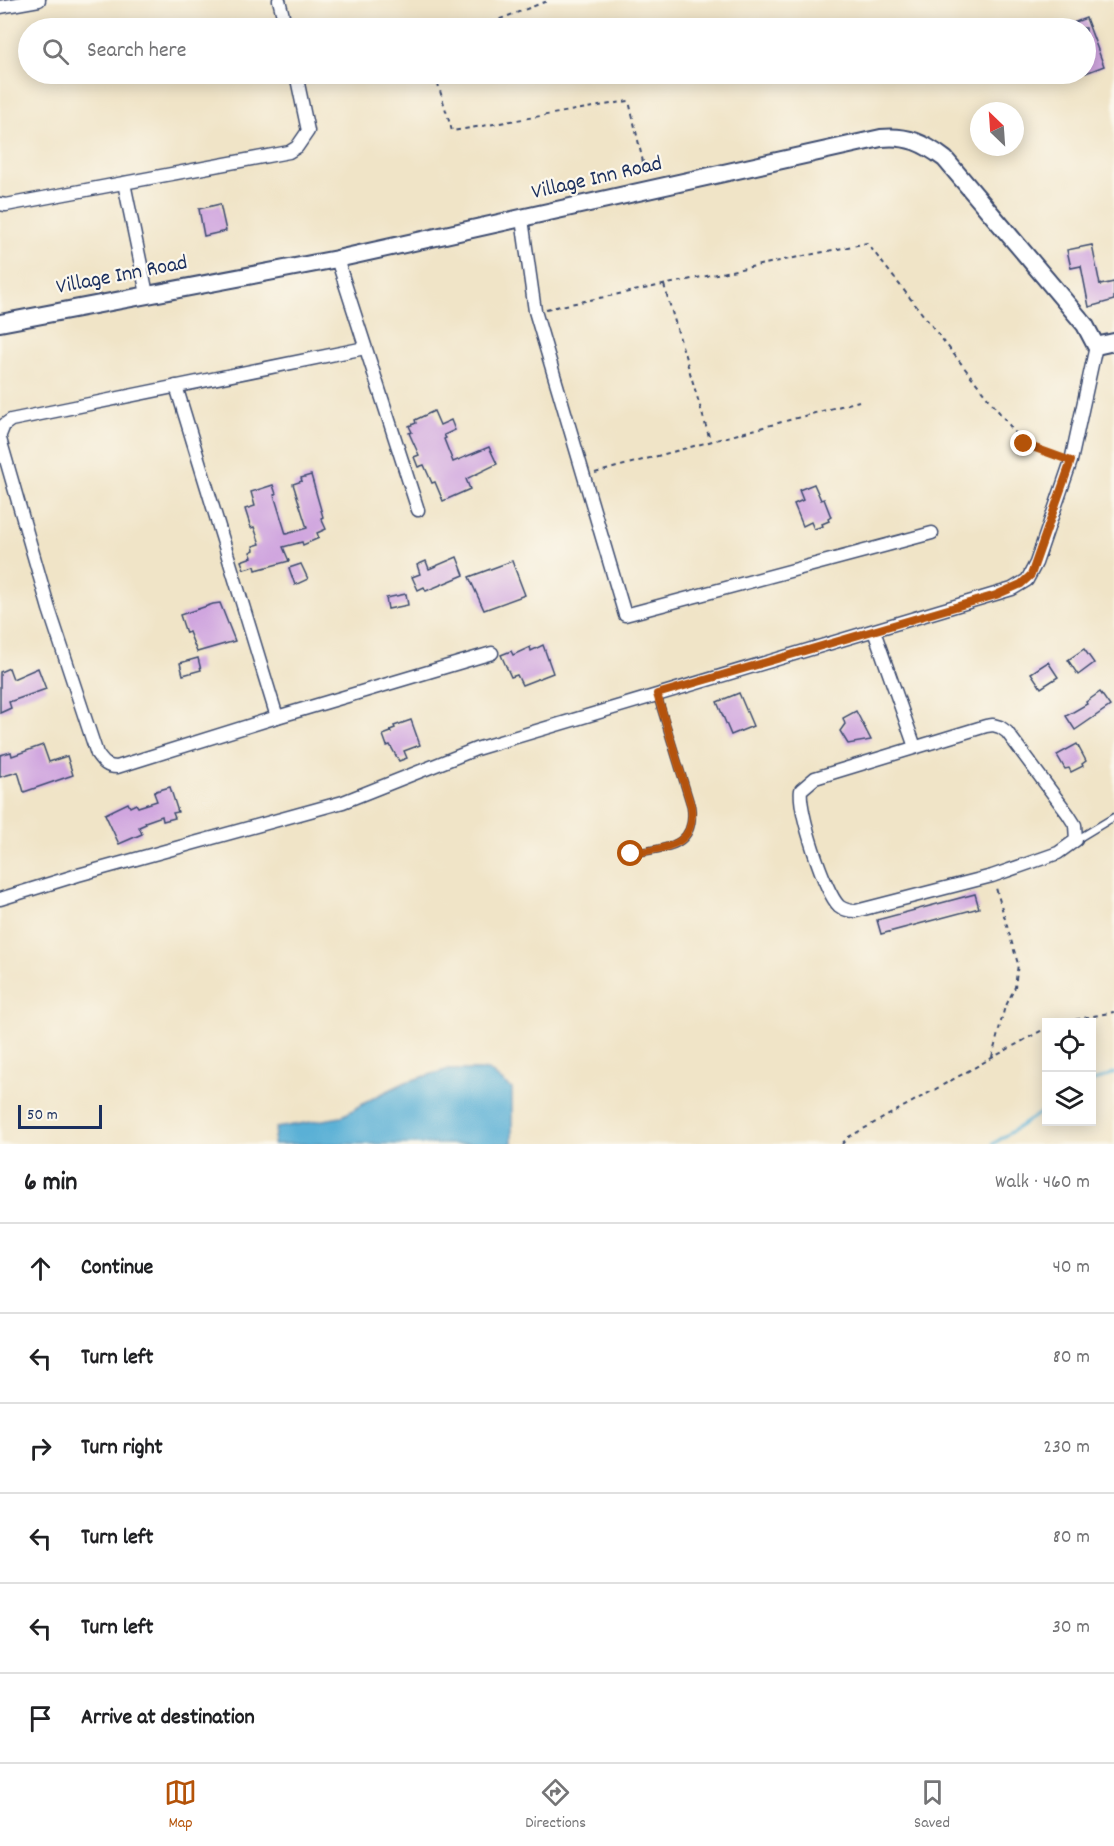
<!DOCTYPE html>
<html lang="en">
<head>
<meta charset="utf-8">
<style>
  body { margin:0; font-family:Dekko,sans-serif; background:#f6f6f6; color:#202124 }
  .controls { position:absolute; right:18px; bottom:18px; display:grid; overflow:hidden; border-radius:0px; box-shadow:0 3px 15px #0003 }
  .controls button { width:54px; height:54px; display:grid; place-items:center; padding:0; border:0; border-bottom:2px solid #e0e0e0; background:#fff; color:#202124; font:30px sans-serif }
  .compass { position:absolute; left:970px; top:102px; width:54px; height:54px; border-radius:50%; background:#fff; box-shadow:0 3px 15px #0003; rotate:335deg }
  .scale { position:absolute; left:18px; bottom:15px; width:84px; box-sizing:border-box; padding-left:6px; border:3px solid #1b2f5e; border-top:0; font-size:16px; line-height:21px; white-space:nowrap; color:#1b2f5e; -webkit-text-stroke:4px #fbf7ec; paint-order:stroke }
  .stop { position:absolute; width:18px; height:18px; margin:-14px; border:4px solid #b45309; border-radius:50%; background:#fff }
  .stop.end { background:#b45309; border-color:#fff; box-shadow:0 2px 6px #0008 }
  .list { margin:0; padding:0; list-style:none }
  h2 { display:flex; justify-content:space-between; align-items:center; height:78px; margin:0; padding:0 24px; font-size:26px }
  h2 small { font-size:20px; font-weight:400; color:#757577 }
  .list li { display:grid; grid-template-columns:39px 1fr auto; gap:18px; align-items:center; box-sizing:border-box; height:90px; padding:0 24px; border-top:2px solid #e0e0e0 }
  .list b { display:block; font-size:22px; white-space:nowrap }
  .list em { font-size:20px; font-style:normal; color:#757577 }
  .icon { flex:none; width:33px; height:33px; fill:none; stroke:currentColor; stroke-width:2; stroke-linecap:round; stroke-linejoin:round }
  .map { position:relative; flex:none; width:1114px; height:1144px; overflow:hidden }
  .search { position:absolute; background:#fff; box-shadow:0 3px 15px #0003; left:18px; right:18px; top:18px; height:66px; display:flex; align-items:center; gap:15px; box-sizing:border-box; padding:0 21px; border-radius:33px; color:#757577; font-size:22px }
  .sheet { height:618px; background:#fff }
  nav { display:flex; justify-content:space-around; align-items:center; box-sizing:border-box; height:84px; border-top:2px solid #e0e0e0; background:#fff; font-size:16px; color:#757577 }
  nav a { display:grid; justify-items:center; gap:3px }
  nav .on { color:#b45309 }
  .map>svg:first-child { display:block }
</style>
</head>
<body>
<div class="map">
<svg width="1114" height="1144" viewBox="0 0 1114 1144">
  <rect width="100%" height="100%" fill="#fbf7ec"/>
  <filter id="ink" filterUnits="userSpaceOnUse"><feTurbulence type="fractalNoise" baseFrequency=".0167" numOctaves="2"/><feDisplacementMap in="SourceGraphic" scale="12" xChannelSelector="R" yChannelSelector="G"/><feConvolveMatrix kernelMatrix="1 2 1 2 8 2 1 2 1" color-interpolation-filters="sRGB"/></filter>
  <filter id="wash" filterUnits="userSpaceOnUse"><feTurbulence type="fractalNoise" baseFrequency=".008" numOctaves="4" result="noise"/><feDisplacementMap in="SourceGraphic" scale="24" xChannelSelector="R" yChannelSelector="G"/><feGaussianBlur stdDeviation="1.35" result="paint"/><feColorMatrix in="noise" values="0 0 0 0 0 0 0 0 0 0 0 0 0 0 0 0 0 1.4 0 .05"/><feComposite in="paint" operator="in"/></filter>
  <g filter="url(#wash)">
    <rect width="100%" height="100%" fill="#f0e4c7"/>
    <path fill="#5ab0d6" stroke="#3a709a" stroke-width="1.5" d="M446 1070H488L512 1089V1144H273L276 1128 341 1117 375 1097 406 1082Z"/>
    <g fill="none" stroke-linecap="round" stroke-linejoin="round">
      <g stroke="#5ab0d6" stroke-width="3">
        <path d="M1092 1082 1114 1073"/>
        <path d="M993 1144 1046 1109"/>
      </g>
    </g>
    <g id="blocks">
      <g fill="#d0a6df">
        <path d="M1086 18 1104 66 1086 73V28H1060Z"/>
        <path d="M220 204 226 231 204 236 199 209Z"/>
        <path d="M1092 245 1100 285 1114 282V300L1089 307 1081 266 1071 268 1067 250Z"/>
        <path d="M434 411 440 425 451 420 455 430 444 435 446 438 444 439 453 462 489 447 497 464 466 479 470 489 443 501 435 482 432 483 424 465 418 467 414 457 419 455 409 433 412 432 409 426 416 423 415 420Z"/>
        <path d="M311 475 323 517 321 518 326 529 317 533 319 538 303 545 302 542 283 547 289 561 256 570 255 566 244 569 241 561 252 557 250 552 254 550 253 546 260 544 254 527 251 528 245 509 255 506 251 492 273 485 276 494 274 495 286 534 307 528 293 484 302 481 301 478Z"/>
        <path d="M814 484 821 500 824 499 831 517 828 519 829 521 822 524 823 526 814 529 811 522 803 526 794 504 803 500 799 490Z"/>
        <path d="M457 557 464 575 426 591 424 587 418 590 412 577 420 574 417 565 426 561 429 569Z"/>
        <path d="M512 561 525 595 484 610 469 577Z"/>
        <path d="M301 564 308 579 295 585 289 568Z"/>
        <path d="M406 594 408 605 388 609 386 598Z"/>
        <path d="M220 603 235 641 197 652 189 632 186 633 180 615 213 604Z"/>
        <path d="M543 645 553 673 522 685 517 675 511 677 501 655 511 651 513 655 530 647 531 651Z"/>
        <path d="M1084 649 1094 663 1078 675 1068 660Z"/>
        <path d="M198 658 201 670 183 675 180 663Z"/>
        <path d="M1048 662 1058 677 1041 688 1031 673Z"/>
        <path d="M9 668 13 679 38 668 46 689 9 702 11 708 0 713V672Z"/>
        <path d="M1100 692 1110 706 1075 730 1066 716 1087 704 1086 702Z"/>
        <path d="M739 693 753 726 731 735 717 702Z"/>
        <path d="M856 711 871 740 848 744 840 731 845 724 843 718Z"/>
        <path d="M411 720 420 745 404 751 407 758 399 761 390 745 387 746 383 735 391 732 390 730 395 728 394 726Z"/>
        <path d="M1077 744 1086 761 1082 764 1083 766 1071 772 1069 768 1065 769 1057 755Z"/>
        <path d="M43 745 49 762 67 756 73 775 24 792 18 772 0 777V755L11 752 12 756Z"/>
        <path d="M170 787 178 812 173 813 175 818 163 821 162 816 145 822 146 824 139 827 142 834 119 844 105 814 128 803 130 807 136 804 138 807 157 801 154 793 156 791Z"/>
        <path d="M975 894 979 908 881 934 877 920Z"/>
      </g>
    </g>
  </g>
  <g filter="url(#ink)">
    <use href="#blocks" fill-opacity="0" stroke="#3b4a6e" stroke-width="1.5"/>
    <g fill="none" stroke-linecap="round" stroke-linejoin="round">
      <defs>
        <g id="lane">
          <path d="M1076 840 1114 817"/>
          <path d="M631 854C663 847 697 850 691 806L657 695"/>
        </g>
        <g id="street">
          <path d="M279 0 286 28"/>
          <path d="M0 7 39 0"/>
          <path d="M124 183 147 294"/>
          <path d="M0 204 6 205 289 152 297 147 308 131 296 74"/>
          <path d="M522 219 535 311 625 615 932 533"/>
          <path d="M337 259 418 510"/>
          <path d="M176 386 277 717"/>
          <path d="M0 435 4 425 11 420 365 348"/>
          <path d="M0 439 49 609 97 754C103 762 106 767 117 767L277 717 492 653"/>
          <path d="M874 631 915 747"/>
          <path d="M993 725 1000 727 1007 732 1068 814 1075 825 1076 840 1058 853 992 876 856 911C850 911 844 910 839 906 824 891 798 810 801 790L815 778 986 726Z"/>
          <path d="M0 899 78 875 343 802 476 749 1012 589 1027 580 1036 563 1071 461 1096 346"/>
        </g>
        <path id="secondary" d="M0 323 337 259 881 138C907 135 924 143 945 159L1085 325 1096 346 1114 342"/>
      </defs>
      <use href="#lane" stroke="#3b4a6e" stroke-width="9"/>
      <use href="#street" stroke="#3b4a6e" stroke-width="15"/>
      <use href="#secondary" stroke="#3b4a6e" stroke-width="20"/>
      <g stroke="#3b4a6e" stroke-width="2" stroke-dasharray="4.5 4.5" stroke-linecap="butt">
        <path d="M484 28 495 21 550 0"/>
        <path d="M435 74 452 131 629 101 646 175"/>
        <path d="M664 285 710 440"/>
        <path d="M546 309 867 243 1024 444 1060 458"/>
        <path d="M595 473 859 401"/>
        <path d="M1058 1023 1114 1012"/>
        <path d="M992 1057 1004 1010 1015 987 1018 964 996 888"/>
        <path d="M842 1144 847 1138 1046 1028"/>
      </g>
      <use href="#lane" stroke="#fff" stroke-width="6"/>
      <use href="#street" stroke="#fff" stroke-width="12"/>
      <use href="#secondary" stroke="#fff" stroke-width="16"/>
    </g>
  </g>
  <g fill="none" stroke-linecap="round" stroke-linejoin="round" filter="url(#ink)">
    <path stroke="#b45309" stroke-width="8" d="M631 854C663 847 697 849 691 806L657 694 996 595 1021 584 1031 575 1071 461 1024 444"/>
  </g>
  <g text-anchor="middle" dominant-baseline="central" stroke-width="4.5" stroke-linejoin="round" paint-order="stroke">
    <g font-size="22" fill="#1b2f5e" stroke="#fbf7ec">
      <text transform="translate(597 179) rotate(-13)">Village Inn Road</text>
      <text transform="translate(122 276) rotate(-11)">Village Inn Road</text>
    </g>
  </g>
</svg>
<div class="controls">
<button><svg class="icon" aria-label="locate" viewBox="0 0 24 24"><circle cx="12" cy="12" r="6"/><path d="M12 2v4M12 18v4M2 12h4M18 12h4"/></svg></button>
<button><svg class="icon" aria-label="layers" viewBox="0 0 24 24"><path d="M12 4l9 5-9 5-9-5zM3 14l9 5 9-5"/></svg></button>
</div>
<svg class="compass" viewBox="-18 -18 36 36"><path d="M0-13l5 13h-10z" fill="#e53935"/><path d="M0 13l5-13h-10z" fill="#757577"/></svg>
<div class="scale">50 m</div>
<div class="stop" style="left:631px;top:854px"></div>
<div class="stop end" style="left:1024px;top:444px"></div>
<div class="search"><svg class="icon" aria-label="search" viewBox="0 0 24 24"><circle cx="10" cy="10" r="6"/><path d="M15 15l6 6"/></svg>Search here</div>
</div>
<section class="sheet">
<h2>6 min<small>Walk · 460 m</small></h2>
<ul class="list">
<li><svg class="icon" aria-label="ahead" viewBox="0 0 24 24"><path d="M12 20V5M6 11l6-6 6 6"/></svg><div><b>Continue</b></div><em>40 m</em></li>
<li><svg class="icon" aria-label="left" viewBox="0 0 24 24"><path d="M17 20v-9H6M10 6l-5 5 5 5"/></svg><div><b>Turn left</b></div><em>80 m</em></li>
<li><svg class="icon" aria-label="right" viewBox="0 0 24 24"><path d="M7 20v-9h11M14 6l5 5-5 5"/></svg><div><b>Turn right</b></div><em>230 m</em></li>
<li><svg class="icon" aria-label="left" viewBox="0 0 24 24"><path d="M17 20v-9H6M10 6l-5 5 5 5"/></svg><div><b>Turn left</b></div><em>80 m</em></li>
<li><svg class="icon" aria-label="left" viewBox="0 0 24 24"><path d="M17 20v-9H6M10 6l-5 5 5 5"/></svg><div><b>Turn left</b></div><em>30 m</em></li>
<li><svg class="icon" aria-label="arrive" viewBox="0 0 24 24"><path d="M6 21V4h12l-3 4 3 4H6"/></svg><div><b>Arrive at destination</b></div></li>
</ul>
</section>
<nav>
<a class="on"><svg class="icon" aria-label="map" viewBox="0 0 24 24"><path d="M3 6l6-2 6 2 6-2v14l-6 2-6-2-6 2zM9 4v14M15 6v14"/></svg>Map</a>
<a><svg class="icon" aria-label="directions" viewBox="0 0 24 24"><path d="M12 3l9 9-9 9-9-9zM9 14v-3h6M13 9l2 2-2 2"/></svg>Directions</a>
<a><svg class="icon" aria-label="saved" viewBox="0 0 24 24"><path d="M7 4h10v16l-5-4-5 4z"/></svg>Saved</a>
</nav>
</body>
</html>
